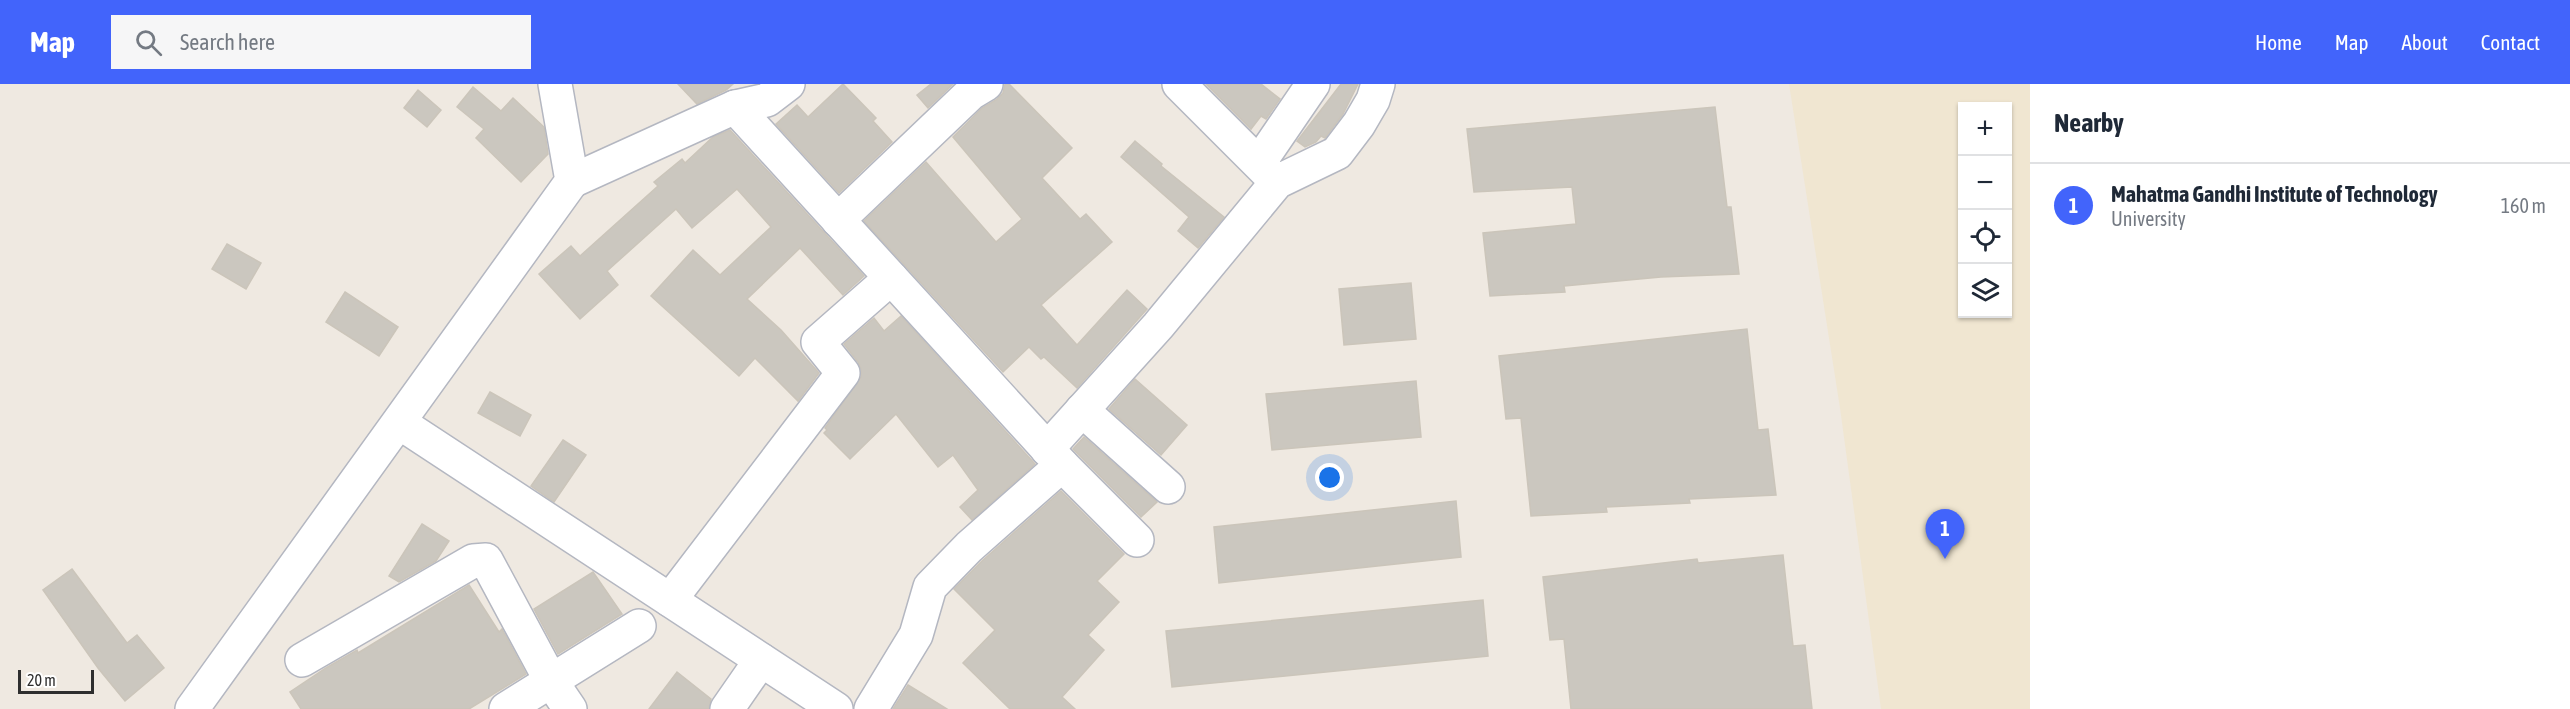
<!DOCTYPE html>
<html lang="en">
<head>
<meta charset="utf-8">
<style>
  body { margin:0; font-family:"Asap Condensed",sans-serif; background:#f6f6f7; color:#1f2937 }
  .controls { position:absolute; right:18px; top:18px; display:grid; overflow:hidden; border-radius:0px; box-shadow:0 2px 4px #0004 }
  .controls button { width:54px; height:54px; display:grid; place-items:center; padding:0; border:0; border-bottom:2px solid #e0e1e3; background:#fff; color:#1f2937; font:30px sans-serif }
  .scale { position:absolute; left:18px; bottom:15px; width:76px; box-sizing:border-box; padding-left:6px; border:3px solid #2e2e2e; border-top:0; font-size:16px; line-height:21px; white-space:nowrap; color:#2e2e2e; -webkit-text-stroke:4px #fff; paint-order:stroke }
  .you { position:absolute; left:1330px; top:394px; width:21px; height:21px; margin:-15px; border:4px solid #fff; border-radius:50%; background:#1a73e8; box-shadow:0 0 0 9px #1a73e833 }
  .badge { display:grid; place-items:center; width:39px; height:39px; border-radius:50%; background:#4264fb; color:#fff; font-size:20px; font-weight:700 }
  .pin { position:absolute; translate:-50% -50px; filter:drop-shadow(0 2px 3px #0008) }
  .pin::after { content:''; position:absolute; top:32px; width:21px; height:18px; background:inherit; clip-path:polygon(0 0,100% 0,50% 100%) }
  .list { margin:0; padding:0; list-style:none }
  h2 { display:flex; justify-content:space-between; align-items:center; height:78px; margin:0; padding:0 24px; font-size:26px }
  h2 small { font-size:20px; font-weight:400; color:#747a83 }
  .list li { display:grid; grid-template-columns:39px 1fr auto; gap:18px; align-items:center; box-sizing:border-box; height:84px; padding:0 24px; border-top:2px solid #e0e1e3 }
  .list b { display:block; font-size:22px; white-space:nowrap }
  .list p { margin:0; font-size:20px; white-space:nowrap; color:#747a83 }
  .list em { font-size:20px; font-style:normal; color:#747a83 }
  .icon { flex:none; width:33px; height:33px; fill:none; stroke:currentColor; stroke-width:2; stroke-linecap:round; stroke-linejoin:round }
  .map { position:relative; flex:none; width:2030px; height:625px; overflow:hidden }
  header { display:flex; align-items:center; gap:36px; box-sizing:border-box; height:84px; padding:0 30px; background:#4264fb; color:#fff }
  header strong { font-size:28px }
  nav { display:flex; gap:33px; margin-inline-start:auto; font-size:21px }
  .search { width:420px; height:54px; background:#f6f6f7; display:flex; align-items:center; gap:15px; box-sizing:border-box; padding:0 21px; border-radius:0px; color:#747a83; font-size:22px }
  main { display:flex }
  aside { flex:1; background:#fff }
  .map>svg:first-child { display:block }
</style>
</head>
<body>
<header>
<strong>Map</strong>
<div class="search"><svg class="icon" aria-label="search" viewBox="0 0 24 24"><circle cx="10" cy="10" r="6"/><path d="M15 15l6 6"/></svg>Search here</div>
<nav><a>Home</a><a>Map</a><a>About</a><a>Contact</a></nav>
</header>
<main>
<div class="map">
<svg width="2030" height="625" viewBox="0 0 2030 625">
  <rect width="100%" height="100%" fill="#efe9e1"/>
  <path fill="#f0e6d1" fill-rule="evenodd" d="M1789 0H2030V625H1881L1840 324ZM2008 22V230H1962V22Z"/>
  <g fill="#cbc7bf" stroke="#cbc5ba" stroke-width="1.5">
    <path d="M678 0H733L726 6 697 20Z"/>
    <path d="M843 0 876 34 873 37 892 58 839 109 776 40 797 21 808 33Z"/>
    <path d="M931 0H953L928 24 917 11Z"/>
    <path d="M1005 0H1009L1072 64 1042 94 1080 135 1086 130 1112 158 1041 221 1077 261 1127 206 1147 225 1077 304 1044 273 1041 275 1029 263 1003 288 864 137 926 78 996 158 1022 135 953 53 982 24 996 16 1003 9Z"/>
    <path d="M1206 0H1261L1280 15 1266 35 1261 32 1251 45Z"/>
    <path d="M1341 0H1358L1343 30 1325 54 1321 52 1316 58 1305 63 1297 57Z"/>
    <path d="M473 3 501 27 513 14 544 43 548 70 521 98 476 54 484 45 457 23Z"/>
    <path d="M418 6 441 26 427 43 404 24Z"/>
    <path d="M1715 23 1727 123H1731L1739 190 1661 193 1564 202 1565 208 1490 212 1483 149 1576 140 1572 103 1474 108 1467 45Z"/>
    <path d="M730 46 864 192 843 211 800 164 747 215 781 246 819 289 798 317 755 274 739 292 651 212 693 166 720 191 771 143 737 105 692 144 676 125 607 187 618 201 580 235 539 190 571 162 580 172 658 102 654 98 682 75 685 79 713 53Z"/>
    <path d="M1135 57 1162 80 1161 82 1224 133 1198 164 1178 147 1189 133 1121 73Z"/>
    <path d="M227 160 261 179 246 205 212 185Z"/>
    <path d="M1411 199 1416 255 1344 261 1339 205Z"/>
    <path d="M345 208 398 243 379 272 326 238Z"/>
    <path d="M901 232 1035 380 972 436 960 423 978 406 953 371 938 383 896 330 850 375 824 349 827 346 825 344 861 293V285L858 278 844 260 874 234 884 247Z"/>
    <path d="M1747 245 1758 346 1768 345 1776 411 1689 415 1690 419 1606 423 1607 428 1531 432 1521 334 1506 335 1499 272Z"/>
    <path d="M1135 295 1187 341 1161 371 1109 325Z"/>
    <path d="M1416 297 1421 353 1272 366 1266 310Z"/>
    <path d="M490 308 531 331 520 352 478 329Z"/>
    <path d="M1084 353 1157 418 1141 433 1073 365Z"/>
    <path d="M563 356 586 371 554 418 531 402Z"/>
    <path d="M1061 407 1124 470 1097 497 1119 518 1088 551 1104 566 1062 613 1075 625H1010L963 579 995 546 954 505 982 477Z"/>
    <path d="M1456 417 1461 473 1219 499 1214 443Z"/>
    <path d="M422 440 449 457 436 477 399 498 389 492Z"/>
    <path d="M1783 471 1793 562 1805 561 1812 625H1571L1564 555 1550 556 1543 493 1697 475 1698 479Z"/>
    <path d="M72 485 127 559 137 551 164 584 125 617 98 584 43 506Z"/>
    <path d="M593 488 622 530 558 570 534 525Z"/>
    <path d="M469 501 499 548 502 545 526 590 469 625H301L290 608 326 584 357 566 358 569Z"/>
    <path d="M1483 516 1488 572 1172 603 1166 547Z"/>
    <path d="M677 588 711 615 709 625H649Z"/>
    <path d="M908 601 947 625H893Z"/>
  </g>
  <g fill="none" stroke-linecap="round" stroke-linejoin="round">
    <defs>
      <g id="minor">
        <path d="M1179 0 1277 98"/>
        <path d="M735 23 1062 381 969 463 930 503 916 551 871 625"/>
        <path d="M1259 79 1313 0"/>
        <path d="M572 97 735 23 767 16 788 0"/>
        <path d="M838 136 971 9 986 0"/>
        <path d="M1082 326 1168 403"/>
        <path d="M400 339 836 625"/>
        <path d="M1047 365 1158 242 1277 98 1337 69 1359 40 1373 16 1378 0"/>
        <path d="M1062 381 1137 456"/>
        <path d="M670 516 843 289 818 258 891 194"/>
        <path d="M302 576 473 477 486 476 551 597 570 625"/>
        <path d="M192 625 572 97 555 0"/>
        <path d="M506 625 639 542"/>
        <path d="M727 625 761 576"/>
      </g>
    </defs>
    <use href="#minor" stroke="#b4b7c1" stroke-width="36"/>
    <use href="#minor" stroke="#fff" stroke-width="33"/>
  </g>
</svg>
<div class="controls">
<button>+</button>
<button>−</button>
<button><svg class="icon" aria-label="locate" viewBox="0 0 24 24"><circle cx="12" cy="12" r="6"/><path d="M12 2v4M12 18v4M2 12h4M18 12h4"/></svg></button>
<button><svg class="icon" aria-label="layers" viewBox="0 0 24 24"><path d="M12 4l9 5-9 5-9-5zM3 14l9 5 9-5"/></svg></button>
</div>
<div class="scale">20 m</div>
<div class="you"></div>
<div class="pin badge" style="left:1945px;top:475px">1</div>
</div>
<aside>
<h2>Nearby<small></small></h2>
<ul class="list">
<li><span class="badge">1</span><div><b>Mahatma Gandhi Institute of Technology</b><p>University</p></div><em>160 m</em></li>
</ul>
</aside>
</main>
</body>
</html>
